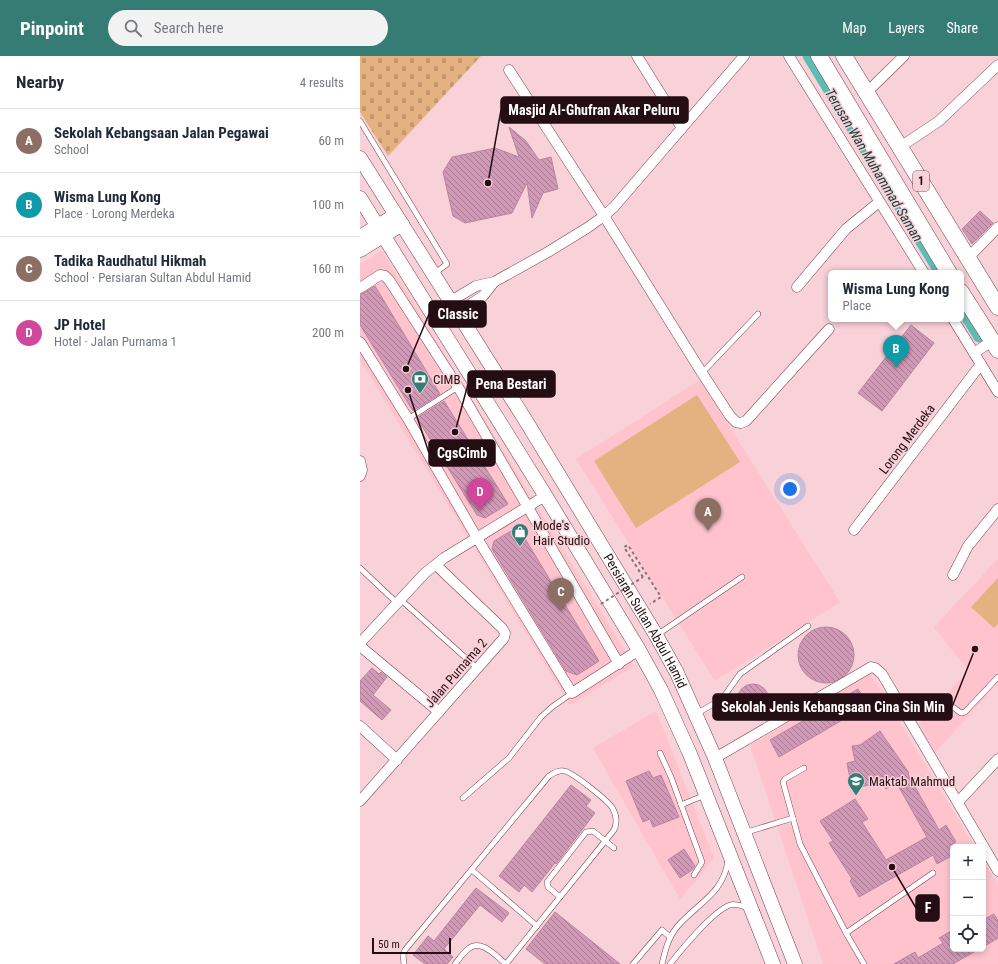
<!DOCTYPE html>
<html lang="en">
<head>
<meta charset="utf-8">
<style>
  body { margin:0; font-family:"Roboto Condensed",sans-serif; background:#f2f2f3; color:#1f2937 }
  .controls { position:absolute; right:12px; bottom:12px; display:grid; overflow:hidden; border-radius:6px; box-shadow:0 2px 6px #0003 }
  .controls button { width:36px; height:36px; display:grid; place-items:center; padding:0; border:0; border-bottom:1px solid #e0e1e3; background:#fff; color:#1f2937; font:20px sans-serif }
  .scale { position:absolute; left:12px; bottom:10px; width:79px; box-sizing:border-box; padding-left:4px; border:2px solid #240e13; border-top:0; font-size:11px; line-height:14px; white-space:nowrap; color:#240e13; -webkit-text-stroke:3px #f9d1d8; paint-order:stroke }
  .you { position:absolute; left:430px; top:433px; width:14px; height:14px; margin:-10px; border:3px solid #fff; border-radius:50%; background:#1a73e8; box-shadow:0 0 0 6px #1a73e833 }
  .badge { display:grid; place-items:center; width:26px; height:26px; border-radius:50%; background:#357c75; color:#fff; font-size:13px; font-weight:700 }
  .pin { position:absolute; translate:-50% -33px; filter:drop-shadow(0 1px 2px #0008) }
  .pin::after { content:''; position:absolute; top:21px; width:14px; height:12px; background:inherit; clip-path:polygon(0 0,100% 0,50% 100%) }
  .popup { position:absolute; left:468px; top:214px; width:136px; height:52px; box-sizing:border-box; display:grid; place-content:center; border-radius:6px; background:#fff; filter:drop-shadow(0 1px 3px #0005); font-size:13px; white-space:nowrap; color:#747a83 }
  .popup b { font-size:15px; color:#1f2937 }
  .popup::after { content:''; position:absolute; left:50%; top:100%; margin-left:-8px; border:8px solid transparent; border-top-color:#fff }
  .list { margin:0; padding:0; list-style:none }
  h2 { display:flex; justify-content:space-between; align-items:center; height:52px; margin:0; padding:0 16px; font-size:17px }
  h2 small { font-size:13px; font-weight:400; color:#747a83 }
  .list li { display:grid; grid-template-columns:26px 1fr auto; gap:12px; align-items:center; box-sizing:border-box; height:64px; padding:0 16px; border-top:1px solid #e0e1e3 }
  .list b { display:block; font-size:15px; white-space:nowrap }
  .list p { margin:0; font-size:13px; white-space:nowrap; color:#747a83 }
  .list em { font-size:13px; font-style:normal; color:#747a83 }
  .icon { flex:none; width:22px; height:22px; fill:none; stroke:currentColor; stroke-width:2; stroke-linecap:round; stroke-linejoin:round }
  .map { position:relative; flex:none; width:638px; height:908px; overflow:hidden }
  header { display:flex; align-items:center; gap:24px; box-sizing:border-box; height:56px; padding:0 20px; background:#357c75; color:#fff }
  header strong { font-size:19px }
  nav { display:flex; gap:22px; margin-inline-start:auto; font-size:14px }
  .search { width:280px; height:36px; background:#f2f2f3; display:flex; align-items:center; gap:10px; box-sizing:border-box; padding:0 14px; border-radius:22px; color:#747a83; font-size:15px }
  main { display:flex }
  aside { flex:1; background:#fff }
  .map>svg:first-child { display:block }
</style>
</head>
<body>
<header>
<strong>Pinpoint</strong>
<div class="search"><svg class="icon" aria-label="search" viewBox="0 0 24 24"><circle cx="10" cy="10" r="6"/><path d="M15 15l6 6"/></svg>Search here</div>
<nav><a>Map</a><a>Layers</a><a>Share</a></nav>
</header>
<main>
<aside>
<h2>Nearby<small>4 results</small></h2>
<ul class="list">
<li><span class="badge" style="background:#8d6e63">A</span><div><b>Sekolah Kebangsaan Jalan Pegawai</b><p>School</p></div><em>60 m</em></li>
<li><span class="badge" style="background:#0f9aa8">B</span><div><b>Wisma Lung Kong</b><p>Place · Lorong Merdeka</p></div><em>100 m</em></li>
<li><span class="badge" style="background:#8d6e63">C</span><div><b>Tadika Raudhatul Hikmah</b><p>School · Persiaran Sultan Abdul Hamid</p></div><em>160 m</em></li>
<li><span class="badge" style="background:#d1479c">D</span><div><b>JP Hotel</b><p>Hotel · Jalan Purnama 1</p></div><em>200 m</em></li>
</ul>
</aside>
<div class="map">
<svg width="638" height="908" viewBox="0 0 638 908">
  <defs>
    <pattern id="cemetery-stones" width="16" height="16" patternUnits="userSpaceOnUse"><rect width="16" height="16" fill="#e3b280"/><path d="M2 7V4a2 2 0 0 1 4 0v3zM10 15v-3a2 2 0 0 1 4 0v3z" fill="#c3986e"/></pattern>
    <pattern id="building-back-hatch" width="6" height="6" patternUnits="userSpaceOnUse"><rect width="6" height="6" fill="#d199b6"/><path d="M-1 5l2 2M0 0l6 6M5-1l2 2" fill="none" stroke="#a97b93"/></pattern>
  </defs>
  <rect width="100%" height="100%" fill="#f9d1d8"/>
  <g fill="#fec3cd">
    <path d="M22 195 274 610 210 649 0 304V208Z"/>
    <path d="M340 324 480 546 355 625 216 403Z"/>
    <path d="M638 503V627L573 699 558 671 608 614 574 571Z"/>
    <path d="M509 616 615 791H593V893H623V804L638 829V908H463L390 689Z"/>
    <path d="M296 655 354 802 320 843 233 692Z"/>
  </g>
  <g fill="#e3b280">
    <path d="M337 339 380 406 276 472 234 405Z"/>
    <path d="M638 522V568L634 572 611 551Z"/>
  </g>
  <path fill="url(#cemetery-stones)" d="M0 0H121L28 100 0 56Z"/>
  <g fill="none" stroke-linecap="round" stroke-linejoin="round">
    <g stroke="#5bbeb4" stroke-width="11">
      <path d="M448 0 580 217"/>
      <path d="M601 252 619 281"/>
    </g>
  </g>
  <g fill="url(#building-back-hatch)" stroke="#ba84a0">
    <path d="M149 71 166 85 179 104 191 101 198 133 183 137 172 162 167 127 152 157 105 167 93 160 83 116 92 101 135 92 159 101Z"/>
    <path d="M620 155 633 167 612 188 602 173Z"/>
    <path d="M15 230 80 338 53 355 0 269V239Z"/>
    <path d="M551 269 574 287 522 355 498 337Z"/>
    <path d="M84 345 148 448 125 462 117 459 57 362Z"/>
    <path d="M158 471 239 605 217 619 206 615 132 493 134 485Z"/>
    <circle cx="466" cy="599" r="28"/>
    <path d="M12 612 19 618 21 616 27 621 13 639 31 654 22 664 0 645V625Z"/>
    <circle cx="393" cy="644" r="16"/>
    <path d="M498 633 508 649 419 701 410 684Z"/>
    <path d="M520 675 549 717 548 718 579 774 586 769 596 786 589 790 593 799 577 808 573 799 499 841 490 825 492 823 469 787 473 785 460 765 495 743 508 763 502 766 526 804 567 781 536 726 526 733 521 726 492 733 487 707 495 705 492 690 500 689Z"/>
    <path d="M289 715 293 722 301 719 319 761 293 771 290 763 283 766 266 725Z"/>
    <path d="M211 729 231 744 226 750 235 757 196 808 195 807 172 836 164 829 159 836 139 820Z"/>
    <path d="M324 793 335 810 332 814 320 822 308 804Z"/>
    <path d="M116 832 149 857 142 866 120 849 84 893 93 901 87 908H65L53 899 68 880 74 885Z"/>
    <path d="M195 856 260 908H185L166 893Z"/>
    <path d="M634 858 638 865V882L623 891V864Z"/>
    <path d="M593 874V893H619L593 908H534L555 896 558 902 583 887 579 882Z"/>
  </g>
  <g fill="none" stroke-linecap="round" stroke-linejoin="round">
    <defs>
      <g id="lane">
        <path d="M0 65 87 208 75 217"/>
        <path d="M342 317 398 258"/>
        <path d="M48 363 98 331"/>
        <path d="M0 512 37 547"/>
        <path d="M40 543 117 612"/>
        <path d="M297 579 382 521"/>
        <path d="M586 646 601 657 605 656 638 621"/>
        <path d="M336 658 362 643 380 618 448 570"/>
        <path d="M300 697 311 721 342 806 334 819"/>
        <path d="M444 712 425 723 423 726 440 788 486 877 504 908"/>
        <path d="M103 742 149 702 181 661 192 651 212 637"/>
        <path d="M321 749 345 739"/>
        <path d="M384 777 433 762"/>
        <path d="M112 814 177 870"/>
        <path d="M200 841 188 831 187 826 226 776 233 775 254 792"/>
        <path d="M486 877 573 817"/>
        <path d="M44 908 43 899 45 894 189 720C194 717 198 714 204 715 211 715 250 746 253 753 257 760 257 767 254 774L146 908C136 900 121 882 108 893 103 897 99 903 95 908"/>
        <path d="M273 908 302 874 310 881"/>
        <path d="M302 908C305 895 308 882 317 871 336 848 364 838 368 804"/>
        <path d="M310 908C321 894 353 855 370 849 376 847 382 850 388 852"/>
      </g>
      <g id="street">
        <path d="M277 0 322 72"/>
        <path d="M429 0 564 217"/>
        <path d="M149 14 244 160 342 317 370 360 376 366 381 367 386 365 469 273"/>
        <path d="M506 37 544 0"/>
        <path d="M540 91 579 65 638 9"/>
        <path d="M608 202 638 171"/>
        <path d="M437 231 486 173 519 146"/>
        <path d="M0 232 20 219 25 220 29 224 98 331 259 608"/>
        <path d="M71 257 116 230 134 226 188 196 227 172 244 160 254 151 384 0"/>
        <path d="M593 263 638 336"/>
        <path d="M79 269 123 240 134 226"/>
        <path d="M0 286 48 363 117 482 212 637 279 594"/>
        <path d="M614 297 632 285"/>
        <path d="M0 405 2 414 0 420"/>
        <path d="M494 474 621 308"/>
        <path d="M593 519 608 490 638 453"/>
        <path d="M0 587 65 517 84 502 185 440"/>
        <path d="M0 590 79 656"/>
        <path d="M0 670 37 704"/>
        <path d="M355 702 506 614 511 611 515 612 522 618 638 815"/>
        <path d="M0 745 144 582 145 577 142 572 76 509"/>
        <path d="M598 746 638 703"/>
      </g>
      <g id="secondary">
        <path id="s1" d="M0 102 166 365 296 579 317 617 355 702 435 908"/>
        <path d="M0 142 185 439 279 594 301 634 330 698 413 908"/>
        <path d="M0 181 36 159"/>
        <path d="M0 194 42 168"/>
      </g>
      <g id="primary">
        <path d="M459 0 589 217"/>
        <path d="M484 0 638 251"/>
        <path d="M601 236 638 294"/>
      </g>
    </defs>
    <use href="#lane" stroke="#79424e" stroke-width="6"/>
    <use href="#street" stroke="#79424e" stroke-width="11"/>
    <use href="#secondary" stroke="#79424e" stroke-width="15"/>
    <use href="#primary" stroke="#79424e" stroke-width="17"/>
    <path stroke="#8f7076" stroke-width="2" stroke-dasharray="3 3" stroke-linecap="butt" d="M283 521 264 491 268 489 301 541 290 548"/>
    <use href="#lane" stroke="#fff" stroke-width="5"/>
    <use href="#street" stroke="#fff" stroke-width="10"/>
    <use href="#secondary" stroke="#fff" stroke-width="14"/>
    <use href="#primary" stroke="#fff" stroke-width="16"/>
    <path stroke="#8f7076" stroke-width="2" stroke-dasharray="3 3" stroke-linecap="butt" d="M241 548 283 521"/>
  </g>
  <defs>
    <symbol id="bank-pin" viewBox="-11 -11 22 30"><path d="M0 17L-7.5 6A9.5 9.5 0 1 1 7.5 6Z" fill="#357c75" stroke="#f9d1d8"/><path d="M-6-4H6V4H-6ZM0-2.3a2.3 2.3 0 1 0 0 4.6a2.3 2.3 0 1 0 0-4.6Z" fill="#fff"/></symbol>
    <symbol id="shop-pin" viewBox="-11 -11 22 30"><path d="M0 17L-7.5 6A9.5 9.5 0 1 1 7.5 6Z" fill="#357c75" stroke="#f9d1d8"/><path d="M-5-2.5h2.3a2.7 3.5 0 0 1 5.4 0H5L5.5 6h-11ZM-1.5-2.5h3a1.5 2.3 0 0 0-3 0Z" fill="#fff"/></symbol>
    <symbol id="school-pin" viewBox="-11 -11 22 30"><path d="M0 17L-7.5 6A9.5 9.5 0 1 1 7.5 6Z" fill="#357c75" stroke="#f9d1d8"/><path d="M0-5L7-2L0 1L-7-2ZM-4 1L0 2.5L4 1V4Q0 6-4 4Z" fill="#fff"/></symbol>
  </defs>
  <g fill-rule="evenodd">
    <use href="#bank-pin" x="50" y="313" width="20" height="27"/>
    <use href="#shop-pin" x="150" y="466" width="20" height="27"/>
    <use href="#school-pin" x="486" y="715" width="20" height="27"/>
  </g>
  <g text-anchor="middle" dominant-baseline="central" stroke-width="3" stroke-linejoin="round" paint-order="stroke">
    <rect fill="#f9d1d8" stroke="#64484e" stroke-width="1" x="553" y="115" width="16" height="20" rx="3"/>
    <g font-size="12" font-weight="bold" fill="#240e13">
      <text x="561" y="125">1</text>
    </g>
    <g font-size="13" fill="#240e13" stroke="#f9d1d8" text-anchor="start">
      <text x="73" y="323">CIMB</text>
      <text x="173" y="469">Mode's<tspan x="173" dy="15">Hair Studio</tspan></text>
      <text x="509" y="725">Maktab Mahmud</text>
    </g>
    <g font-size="13" fill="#240e13" stroke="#f9d1d8">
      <text transform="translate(547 383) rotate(-53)">Lorong Merdeka</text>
      <text stroke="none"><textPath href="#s1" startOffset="544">Persiaran Sultan Abdul Hamid</textPath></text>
      <text transform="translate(96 617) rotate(-49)">Jalan Purnama 2</text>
    </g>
    <g font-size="14" font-style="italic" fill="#12403c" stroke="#f9d1d8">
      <text transform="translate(514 109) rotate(59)">Terusan Wan Muhammad Saman</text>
    </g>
  </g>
  <path fill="none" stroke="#240e13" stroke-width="1.5" d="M128 127L141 54M46 313L69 258M95 376L108 328M48 334L69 397M615 593L592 651M532 811L556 852"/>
  <g fill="#240e13" stroke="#f9d1d8" stroke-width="1.5">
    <circle cx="128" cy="127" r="4"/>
    <circle cx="46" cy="313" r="4"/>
    <circle cx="95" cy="376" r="4"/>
    <circle cx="48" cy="334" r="4"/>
    <circle cx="615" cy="593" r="4"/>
    <circle cx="532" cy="811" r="4"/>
  </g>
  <g fill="#240e13" stroke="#240e13" stroke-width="1.5">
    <rect x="141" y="41" width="187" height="26" rx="4"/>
    <rect x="69" y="245" width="57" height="26" rx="4"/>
    <rect x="108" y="315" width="87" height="26" rx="4"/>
    <rect x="69" y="384" width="66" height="26" rx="4"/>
    <rect x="353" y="638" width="239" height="26" rx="4"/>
    <rect x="556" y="839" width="23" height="26" rx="4"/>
  </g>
  <g font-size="14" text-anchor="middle" font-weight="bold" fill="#fff">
    <text x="234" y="59">Masjid Al-Ghufran Akar Peluru</text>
    <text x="98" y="263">Classic</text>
    <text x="151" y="333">Pena Bestari</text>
    <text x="102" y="402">CgsCimb</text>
    <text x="473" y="656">Sekolah Jenis Kebangsaan Cina Sin Min</text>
    <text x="568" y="857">F</text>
  </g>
</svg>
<div class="controls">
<button>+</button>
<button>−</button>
<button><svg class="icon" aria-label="locate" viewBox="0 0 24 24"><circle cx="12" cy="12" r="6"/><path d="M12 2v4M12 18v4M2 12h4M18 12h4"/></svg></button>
</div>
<div class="scale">50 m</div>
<div class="you"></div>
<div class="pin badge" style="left:348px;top:475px;background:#8d6e63">A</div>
<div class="pin badge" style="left:536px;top:312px;background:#0f9aa8">B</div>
<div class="popup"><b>Wisma Lung Kong</b>Place</div>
<div class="pin badge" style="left:201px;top:555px;background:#8d6e63">C</div>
<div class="pin badge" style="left:120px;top:455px;background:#d1479c">D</div>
</div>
</main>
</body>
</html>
